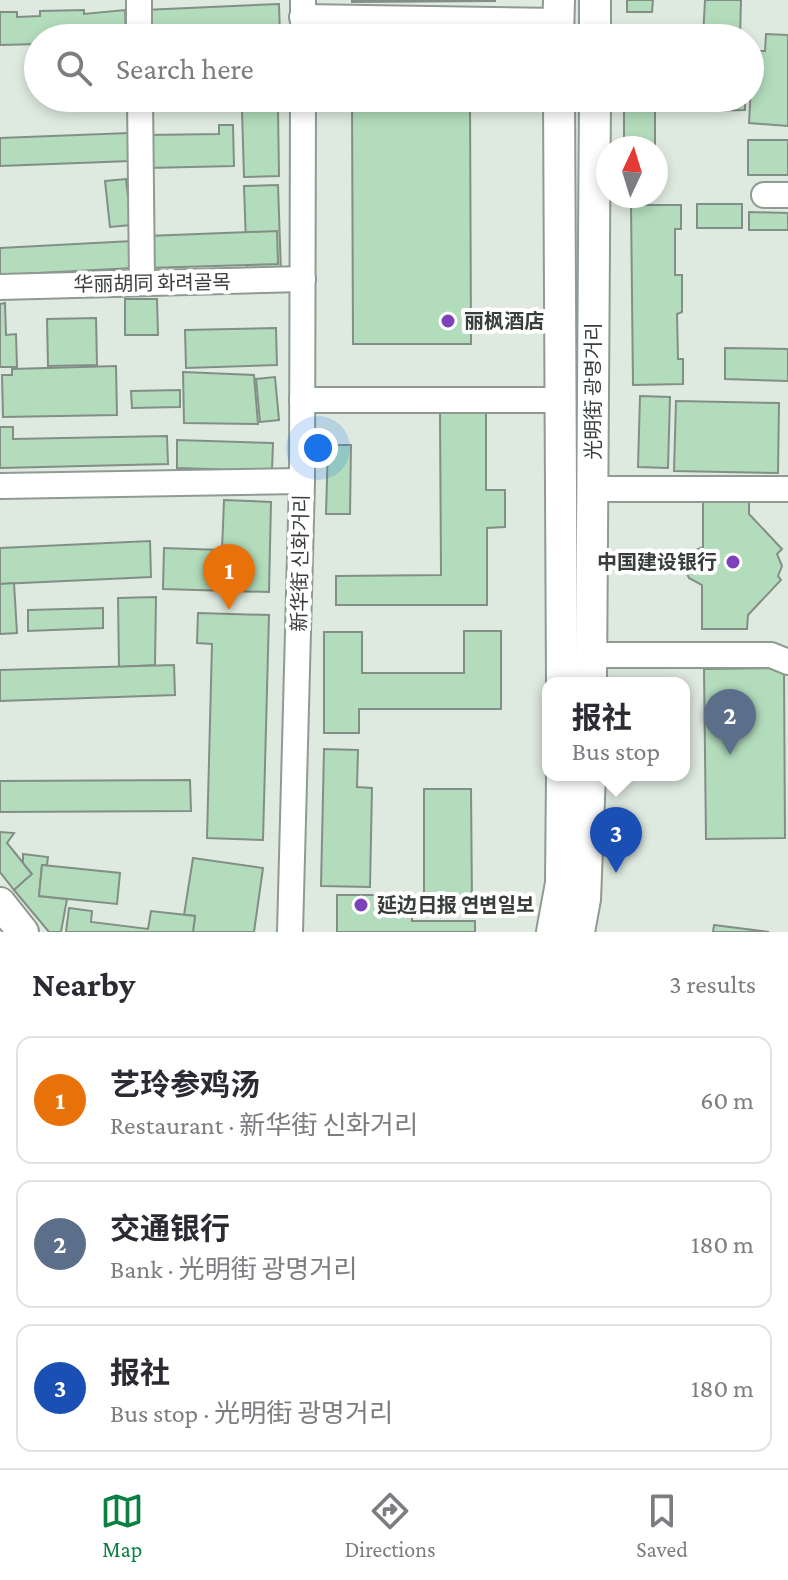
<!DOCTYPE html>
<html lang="en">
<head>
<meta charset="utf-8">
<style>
  body { margin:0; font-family:"Crimson Pro","Noto Sans SC","Noto Sans KR",serif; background:#f2f2f3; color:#2b2b33 }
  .compass { position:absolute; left:596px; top:136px; width:72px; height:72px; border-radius:50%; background:#fff; box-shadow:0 4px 12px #0003; rotate:4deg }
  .you { position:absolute; left:318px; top:448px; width:28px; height:28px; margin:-20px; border:6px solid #fff; border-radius:50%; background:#1a73e8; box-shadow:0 0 0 12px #1a73e833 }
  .badge { display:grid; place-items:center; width:52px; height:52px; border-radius:50%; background:#0b8043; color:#fff; font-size:26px; font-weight:700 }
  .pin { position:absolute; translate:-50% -66px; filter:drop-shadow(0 2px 4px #0008) }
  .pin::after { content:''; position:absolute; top:42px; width:28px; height:24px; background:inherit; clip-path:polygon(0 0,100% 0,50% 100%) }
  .popup { position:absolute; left:542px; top:677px; width:148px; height:104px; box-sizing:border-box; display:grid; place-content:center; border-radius:16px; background:#fff; filter:drop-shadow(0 2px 6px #0005); font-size:26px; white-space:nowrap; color:#7c7c81 }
  .popup b { font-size:30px; color:#2b2b33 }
  .popup::after { content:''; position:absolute; left:50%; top:100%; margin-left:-16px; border:16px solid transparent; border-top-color:#fff }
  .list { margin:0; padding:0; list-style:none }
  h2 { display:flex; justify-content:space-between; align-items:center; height:104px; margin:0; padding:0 32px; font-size:34px }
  h2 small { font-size:26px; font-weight:400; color:#7c7c81 }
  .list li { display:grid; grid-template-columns:52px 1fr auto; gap:24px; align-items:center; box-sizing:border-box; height:128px; margin:0 16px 16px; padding:0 16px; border:2px solid #e1e1e2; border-radius:16px }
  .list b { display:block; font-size:30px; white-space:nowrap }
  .list p { margin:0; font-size:26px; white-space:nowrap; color:#7c7c81 }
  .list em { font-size:26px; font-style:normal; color:#7c7c81 }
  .icon { flex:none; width:44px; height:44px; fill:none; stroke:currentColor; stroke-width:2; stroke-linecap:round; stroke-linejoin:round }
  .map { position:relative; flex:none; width:788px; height:932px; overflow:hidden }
  .search { position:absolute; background:#fff; box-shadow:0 4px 12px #0003; left:24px; right:24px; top:24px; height:88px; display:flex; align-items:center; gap:20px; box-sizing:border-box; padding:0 28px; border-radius:44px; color:#7c7c81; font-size:30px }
  .sheet { height:536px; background:#fff }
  nav { display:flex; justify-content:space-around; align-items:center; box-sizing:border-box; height:112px; border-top:2px solid #e1e1e2; background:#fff; font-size:22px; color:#7c7c81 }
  nav a { display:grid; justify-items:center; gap:4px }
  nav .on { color:#0b8043 }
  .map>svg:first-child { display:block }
</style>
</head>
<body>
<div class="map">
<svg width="788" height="932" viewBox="0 0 788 932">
  <rect width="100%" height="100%" fill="#deeae0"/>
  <g fill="#b2dcbc" stroke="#838f86" stroke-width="2">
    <path d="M352 0H495V1L352 2Z"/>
    <path d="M627 0H653L652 12H627Z"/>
    <path d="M705 0H741L740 38H703Z"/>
    <path d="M279 4 280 37 146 38 144 10Z"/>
    <path d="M84 10V14L125 10 126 38H38V44L0 45V12H17V17L40 16V11Z"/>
    <path d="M766 34 788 35V126L749 123 753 51H765Z"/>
    <path d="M252 98H282V106L252 105Z"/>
    <path d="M352 98H470L471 344H353Z"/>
    <rect x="624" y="98" width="31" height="50"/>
    <path d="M702 98H745V110L702 111Z"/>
    <path d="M278 110 279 176 244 177 242 111Z"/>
    <path d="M219 125H233L234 166 147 168 146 135 219 134Z"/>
    <path d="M129 133 130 161 0 166V138Z"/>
    <rect x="748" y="140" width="40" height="35"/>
    <path d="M126 179 131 225 110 227 105 181Z"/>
    <path d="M278 185 281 273H247L244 186Z"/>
    <rect x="697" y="204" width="45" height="24"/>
    <path d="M631 205H681V229H675V275H682V312L677 314 678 359H683V384L633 385Z"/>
    <path d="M749 212 788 213V230H749Z"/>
    <path d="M277 231 278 264 148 268 147 236Z"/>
    <path d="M132 241 134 268 0 275V248Z"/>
    <path d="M125 299H157L158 335H125Z"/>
    <path d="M5 303 6 335 16 334 17 367H0V304Z"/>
    <path d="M96 318 97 365 48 366 47 319Z"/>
    <path d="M276 328 277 365 186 368 185 330Z"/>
    <path d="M725 348 788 349V381L725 379Z"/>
    <path d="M116 366 117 415 3 417 2 375H12V369Z"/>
    <path d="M183 372 254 375 258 424 184 423Z"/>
    <path d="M275 377 279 420 260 422 256 379Z"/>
    <path d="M180 390V407L132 408 131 391Z"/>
    <path d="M640 396 670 397 668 468 638 467Z"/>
    <path d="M676 401 779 403 778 473 674 471Z"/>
    <path d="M440 412H486V490H505V527L487 528V605H336V576L441 575Z"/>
    <path d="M0 427H13V439L167 436 168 464 0 468Z"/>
    <path d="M177 440 273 443 272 471 177 468Z"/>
    <path d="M328 445H351L350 514H326Z"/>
    <path d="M703 493H749V514L782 549 777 554 782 566 778 576 781 580 748 615 747 629H702V585L689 578 684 568 687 557 691 552 703 547Z"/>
    <path d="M224 500 271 502 269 592 163 589 164 548 222 550Z"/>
    <path d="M150 541 151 577 0 584V548Z"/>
    <path d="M14 583 17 633 0 634V584Z"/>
    <path d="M156 597 155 665 119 667 118 598Z"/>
    <path d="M103 608V628L28 631V610Z"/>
    <path d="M198 613 269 615 263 840 207 838 212 644 197 643Z"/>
    <path d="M464 631H501V709H359V733H324V632H362V673H464Z"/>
    <path d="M174 665 175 695 0 701V670Z"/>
    <path d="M784 668 785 838 706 839 704 669Z"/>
    <path d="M324 749 358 750 357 787 372 788 370 887 321 886Z"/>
    <path d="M190 780 191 811 0 812V781Z"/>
    <path d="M424 789H471L472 906H424Z"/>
    <path d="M0 832 14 833 7 843 32 874 14 890 0 872Z"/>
    <path d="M23 854 48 857 47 865H42L39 896 67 899 61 932H49L14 890 32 874 23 863Z"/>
    <path d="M193 858 263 868 254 932H193L195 916 184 915Z"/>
    <path d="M42 865 120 873 117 904 39 896Z"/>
    <path d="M337 895H385V915H412V921H475V932H337Z"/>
    <path d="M69 908 92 911 91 922 148 929 151 911 195 916 193 932H66Z"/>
    <path d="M714 925 769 932H713Z"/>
  </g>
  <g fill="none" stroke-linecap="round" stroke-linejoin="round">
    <defs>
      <g id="minor">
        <path d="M139 0V38"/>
        <path d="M302 17 558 21"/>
        <path d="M303 38V0"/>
        <path d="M140 98 142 283"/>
        <path d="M764 195H788"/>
        <path d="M0 287 303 279"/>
        <path d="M302 400H561"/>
        <path d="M0 486 302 481"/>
        <path d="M593 489H788"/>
        <path d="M591 655H771L788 662"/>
        <path d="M290 932 302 481 303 98"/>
      </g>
      <g id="major">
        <path d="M558 38 559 0"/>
        <path d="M595 38V0"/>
        <path d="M559 98 562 683"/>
        <path d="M591 683 595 98"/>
        <path d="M0 903 23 932"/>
        <path d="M552 932 561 883 562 775"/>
        <path d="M579 932 585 899 590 775"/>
      </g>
    </defs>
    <use href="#minor" stroke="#8f9b92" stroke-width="28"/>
    <use href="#major" stroke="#8f9b92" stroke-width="34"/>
    <use href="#minor" stroke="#fff" stroke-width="24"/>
    <use href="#major" stroke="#fff" stroke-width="30"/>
  </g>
  <g fill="#7b42b9" stroke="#fff" stroke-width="3">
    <circle cx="448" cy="321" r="8"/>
    <circle cx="733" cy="562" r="8"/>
    <circle cx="361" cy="905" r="8"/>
  </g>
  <g text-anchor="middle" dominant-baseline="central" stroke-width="8" stroke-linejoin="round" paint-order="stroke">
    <g font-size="20" fill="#393e3a" stroke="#fff">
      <text transform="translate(152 283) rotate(-1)">华丽胡同 화려골목</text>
      <text transform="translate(593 391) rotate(-90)">光明街 광명거리</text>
      <text transform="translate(300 563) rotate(-89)">新华街 신화거리</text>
    </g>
    <g font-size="20" font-weight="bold" fill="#393e3a" stroke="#fff" text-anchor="start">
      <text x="464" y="321">丽枫酒店</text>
      <text x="717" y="562" text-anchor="end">中国建设银行</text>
      <text x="377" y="905">延边日报 연변일보</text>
    </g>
  </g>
</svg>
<svg class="compass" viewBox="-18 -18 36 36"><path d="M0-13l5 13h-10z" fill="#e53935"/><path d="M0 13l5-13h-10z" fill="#7c7c81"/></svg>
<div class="you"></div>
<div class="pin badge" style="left:229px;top:610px;background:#e8710a">1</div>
<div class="pin badge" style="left:730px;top:755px;background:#5c6f8a">2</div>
<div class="pin badge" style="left:616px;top:873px;background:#1a4fb4">3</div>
<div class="popup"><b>报社</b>Bus stop</div>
<div class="search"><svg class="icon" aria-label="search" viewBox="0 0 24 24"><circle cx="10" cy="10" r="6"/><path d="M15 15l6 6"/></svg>Search here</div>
</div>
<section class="sheet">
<h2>Nearby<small>3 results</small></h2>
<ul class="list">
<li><span class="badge" style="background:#e8710a">1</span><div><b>艺玲参鸡汤</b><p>Restaurant · 新华街 신화거리</p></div><em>60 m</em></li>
<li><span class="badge" style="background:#5c6f8a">2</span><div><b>交通银行</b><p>Bank · 光明街 광명거리</p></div><em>180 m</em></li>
<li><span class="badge" style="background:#1a4fb4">3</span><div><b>报社</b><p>Bus stop · 光明街 광명거리</p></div><em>180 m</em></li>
</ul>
</section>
<nav>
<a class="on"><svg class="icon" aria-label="map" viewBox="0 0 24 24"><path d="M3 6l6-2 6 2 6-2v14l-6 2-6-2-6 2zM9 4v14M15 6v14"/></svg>Map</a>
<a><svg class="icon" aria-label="directions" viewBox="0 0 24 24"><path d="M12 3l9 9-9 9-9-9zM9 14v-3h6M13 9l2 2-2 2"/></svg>Directions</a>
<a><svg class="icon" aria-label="saved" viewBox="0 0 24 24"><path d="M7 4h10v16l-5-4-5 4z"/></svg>Saved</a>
</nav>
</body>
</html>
